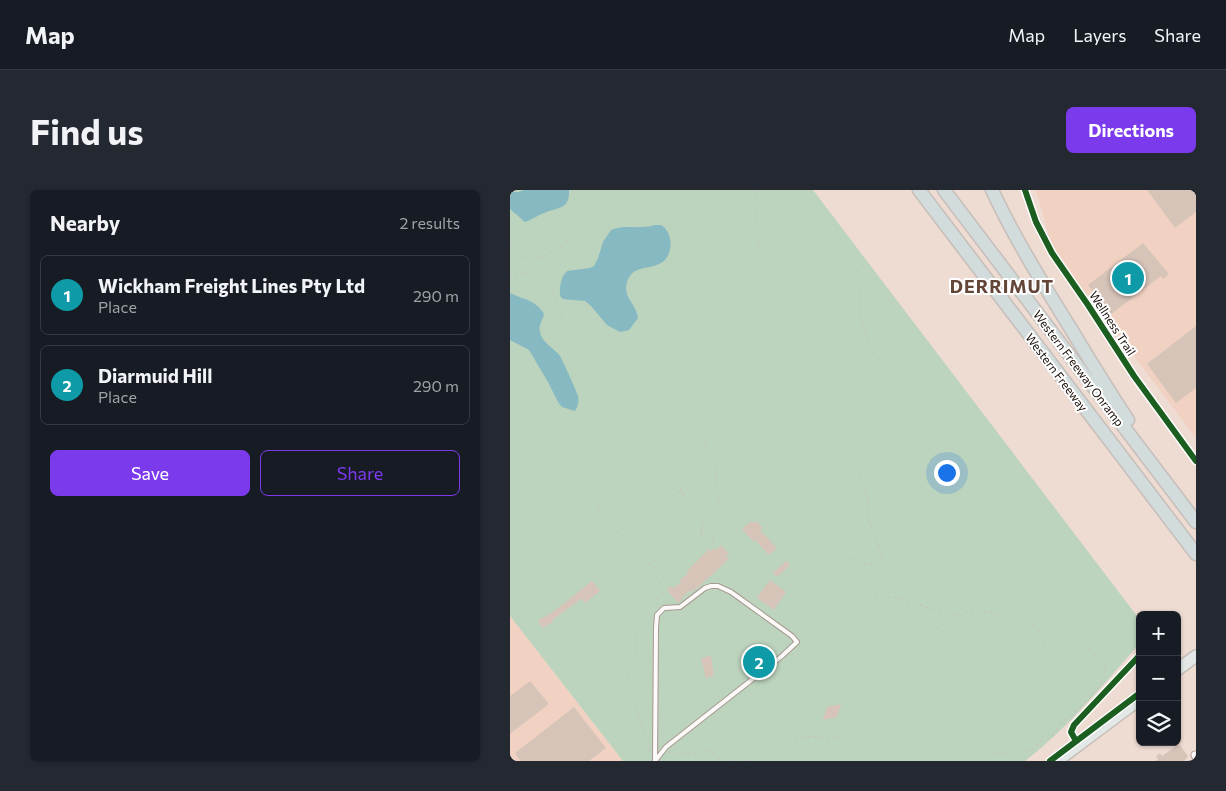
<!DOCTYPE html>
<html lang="en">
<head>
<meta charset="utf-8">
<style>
  body { margin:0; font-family:Commissioner,sans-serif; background:#242831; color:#f1f3f6 }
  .controls { position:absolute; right:15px; bottom:15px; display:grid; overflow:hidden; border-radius:8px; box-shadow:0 1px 4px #0004 }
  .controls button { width:45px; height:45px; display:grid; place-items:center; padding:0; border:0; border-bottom:1px solid #363941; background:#171b24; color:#f1f3f6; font:25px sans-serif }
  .you { position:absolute; left:436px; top:282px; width:18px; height:18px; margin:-12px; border:4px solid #fff; border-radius:50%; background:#1a73e8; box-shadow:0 0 0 8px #1a73e833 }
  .badge { display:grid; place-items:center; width:32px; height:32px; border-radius:50%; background:#7c3aed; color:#fff; font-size:16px; font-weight:700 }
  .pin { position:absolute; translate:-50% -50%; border:2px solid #fff; box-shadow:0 1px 5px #0006 }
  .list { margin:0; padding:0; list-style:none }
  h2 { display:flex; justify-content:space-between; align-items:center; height:65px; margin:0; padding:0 20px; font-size:21px }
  h2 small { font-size:16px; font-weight:400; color:#9ea1a6 }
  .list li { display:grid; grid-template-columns:32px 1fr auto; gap:15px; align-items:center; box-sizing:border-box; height:80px; margin:0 10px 10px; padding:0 10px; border:1px solid #363941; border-radius:8px }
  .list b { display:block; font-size:19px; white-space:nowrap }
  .list p { margin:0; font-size:16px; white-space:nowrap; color:#9ea1a6 }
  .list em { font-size:16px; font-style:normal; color:#9ea1a6 }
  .actions { display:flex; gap:10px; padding:15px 20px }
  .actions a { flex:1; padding:11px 0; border:1px solid #7c3aed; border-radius:8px; text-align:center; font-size:18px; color:#7c3aed }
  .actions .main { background:#7c3aed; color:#fff }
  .icon { flex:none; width:28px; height:28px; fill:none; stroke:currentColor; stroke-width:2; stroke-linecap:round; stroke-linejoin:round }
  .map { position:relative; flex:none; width:686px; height:571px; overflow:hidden; border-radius:8px }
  header { display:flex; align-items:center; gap:30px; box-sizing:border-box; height:70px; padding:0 25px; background:#171b24; border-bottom:1px solid #363941 }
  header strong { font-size:24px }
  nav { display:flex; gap:28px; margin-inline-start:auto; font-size:18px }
  .intro { display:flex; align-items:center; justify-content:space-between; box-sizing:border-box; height:120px; padding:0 30px }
  h1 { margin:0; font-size:35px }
  .button { padding:12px 22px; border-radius:8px; background:#7c3aed; color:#fff; font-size:18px; font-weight:700 }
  main { display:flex; gap:30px; padding:0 30px }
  aside { flex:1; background:#171b24; border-radius:8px; box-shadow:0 1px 4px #0004 }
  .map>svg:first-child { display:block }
</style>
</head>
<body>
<header>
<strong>Map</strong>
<nav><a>Map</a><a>Layers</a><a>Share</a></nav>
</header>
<div class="intro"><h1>Find us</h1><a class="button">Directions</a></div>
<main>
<aside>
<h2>Nearby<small>2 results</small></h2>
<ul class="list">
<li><span class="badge" style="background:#0f9aa8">1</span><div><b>Wickham Freight Lines Pty Ltd</b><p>Place</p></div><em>290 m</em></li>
<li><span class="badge" style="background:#0f9aa8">2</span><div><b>Diarmuid Hill</b><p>Place</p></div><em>290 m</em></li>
</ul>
<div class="actions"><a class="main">Save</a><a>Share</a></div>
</aside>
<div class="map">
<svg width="686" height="571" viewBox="0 0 686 571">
  <rect width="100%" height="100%" fill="#eedbd2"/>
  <g fill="#f1d2c2">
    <path d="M526 0H686V248L606 142 543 61Z"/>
    <path d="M0 426 113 571H0Z"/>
  </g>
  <path fill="#bcd3bd" d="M0 0H303L630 430V453C594 494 558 538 515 571H113L0 426Z"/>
  <g fill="#87b9c3">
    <path d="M14 0H59C60 20 48 17 34 23 28 25 22 30 15 32L0 19V2H9Z"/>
    <path d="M145 35H151C164 42 164 68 149 74 137 80 123 75 117 92 112 107 127 115 128 128L119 140 110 142 97 135 81 116 75 111 53 109 50 106C50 97 50 88 57 81L80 78 84 76 88 68 93 52 101 40C115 34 130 40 145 35Z"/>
    <path d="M0 103C14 110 25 109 34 124 33 130 28 135 30 142 32 153 44 158 50 166 53 171 66 200 68 206 69 212 68 216 65 221L52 217 48 212 38 192 19 160 0 150Z"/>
  </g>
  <g fill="#d7c4b9">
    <path d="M637 0H686V22L665 38Z"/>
    <path d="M633 53 659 84 653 89 651 86 600 125 578 95Z"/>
    <path d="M686 136V198L666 213 637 174Z"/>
    <path d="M241 331 244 333 246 331 253 338 250 340 267 358 259 365 245 350 243 351 232 339Z"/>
    <path d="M211 355 219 364 216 366 219 369 186 399 180 402 179 401 171 408 172 409 168 413 157 400 161 396 163 398 171 392 170 390 178 383 177 381 199 359 200 361 204 358 206 360Z"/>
    <path d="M276 371 280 375 267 387 263 383Z"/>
    <path d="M260 390 276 402 264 420 247 408Z"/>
    <path d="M82 391 90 401 75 413 71 409 42 430 43 432 32 438 28 430 43 422Z"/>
    <path d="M201 466 204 486 196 488 191 468Z"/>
    <path d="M20 491 39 514 0 544V506Z"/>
    <path d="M331 514 327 527 313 530 317 517Z"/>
    <path d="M64 517 96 558 79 571H10L5 563Z"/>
    <path d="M669 554 678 566 676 569 674 571H646L648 569 646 566 650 563 652 566Z"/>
  </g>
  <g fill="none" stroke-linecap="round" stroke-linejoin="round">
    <defs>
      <path id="service" d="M201 396H208L221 402 282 446 287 452 272 466 156 557 145 571 146 438 147 425 154 418 170 417 195 398Z"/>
      <path id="minor" d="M685 565 686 567"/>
      <g id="primary">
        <path d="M667 480 686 466"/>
        <path d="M547 571 630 509"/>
      </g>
      <g id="motorway">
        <path d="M409 0 686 364"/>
        <path d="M434 0 686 332"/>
        <path d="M482 0C505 49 533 94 561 139 580 170 598 200 618 230"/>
      </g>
    </defs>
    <use href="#service" stroke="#a89992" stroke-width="6"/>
    <use href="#minor" stroke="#a89992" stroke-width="9"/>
    <use href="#primary" stroke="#c6beb9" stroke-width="14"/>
    <use href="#motorway" stroke="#c6beb9" stroke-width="15"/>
    <g stroke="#c8c1be" stroke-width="1" stroke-dasharray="2.5 4" stroke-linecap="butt">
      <path d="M0 55 12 68C33 71 53 57 68 44"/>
      <path d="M248 59V41L244 16 248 0"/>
      <path d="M327 66C355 65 348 100 349 116 350 128 354 140 358 151 362 164 373 176 381 188"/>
      <path d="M0 90 6 85 14 83 36 93 42 101 53 132"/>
      <path d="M156 268 174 305"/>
      <path d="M158 294 174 305 195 328"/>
      <path d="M79 298 87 309 90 320 99 335 120 352 132 370 156 383"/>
      <path d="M190 340 201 343 203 347 202 355"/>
      <path d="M336 366C346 371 369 383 373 365L358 329 359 314 356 301 341 265"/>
      <path d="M359 409C382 398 422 424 448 425"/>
      <path d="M427 439 453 423 465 419 520 433 528 438 536 458 512 479"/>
      <path d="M141 560H139L128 525 117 485 126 463 124 428C129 417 144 411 153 403L149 396 150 391 188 356 194 331 207 323 211 317 206 298 207 281 204 272 192 247 181 229"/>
      <path d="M158 562 176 564 202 561 207 567 208 571"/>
      <path d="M470 568C479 565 487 563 496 562 504 561 515 563 522 559 526 557 528 554 531 551 535 549 541 548 544 544 547 541 547 537 550 534 565 523 598 496 595 476 593 465 566 459 562 437"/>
      <path d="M224 571 242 547 256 538"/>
      <path d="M238 571 254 567 291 546 322 548 334 546"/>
    </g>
    <use href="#service" stroke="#fcfaf8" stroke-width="4"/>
    <use href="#minor" stroke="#fcfaf8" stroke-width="7"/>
    <use href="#primary" stroke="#e3e8e7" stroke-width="11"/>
    <use href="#motorway" stroke="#d2dcdc" stroke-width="12"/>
    <defs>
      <g id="cycleway">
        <path d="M515 0 526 32 542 63 578 115 624 186 686 271"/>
        <path d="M566 551 561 542 564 535 630 465"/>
        <path d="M540 571 630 503"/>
      </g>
    </defs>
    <use href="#cycleway" stroke="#fff" stroke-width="9"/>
    <use href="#cycleway" stroke="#1b5e20" stroke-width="6"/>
  </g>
  <g text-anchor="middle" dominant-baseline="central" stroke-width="4" stroke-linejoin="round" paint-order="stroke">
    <g font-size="12" fill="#1a0e09" stroke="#fff">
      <text transform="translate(603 133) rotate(57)">Wellness Trail</text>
      <text transform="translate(569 178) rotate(53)">Western Freeway Onramp</text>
      <text transform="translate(547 182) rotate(53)">Western Freeway</text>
    </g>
    <g font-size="18" font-weight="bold" letter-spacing="1" fill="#634638" stroke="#fff">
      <text x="492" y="96">DERRIMUT</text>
    </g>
  </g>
</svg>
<div class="controls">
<button>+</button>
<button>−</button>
<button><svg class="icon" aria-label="layers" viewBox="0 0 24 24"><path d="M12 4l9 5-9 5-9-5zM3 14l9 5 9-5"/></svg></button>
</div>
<div class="you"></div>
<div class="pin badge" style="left:618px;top:88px;background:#0f9aa8">1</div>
<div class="pin badge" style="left:249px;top:472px;background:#0f9aa8">2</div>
</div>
</main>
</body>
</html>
